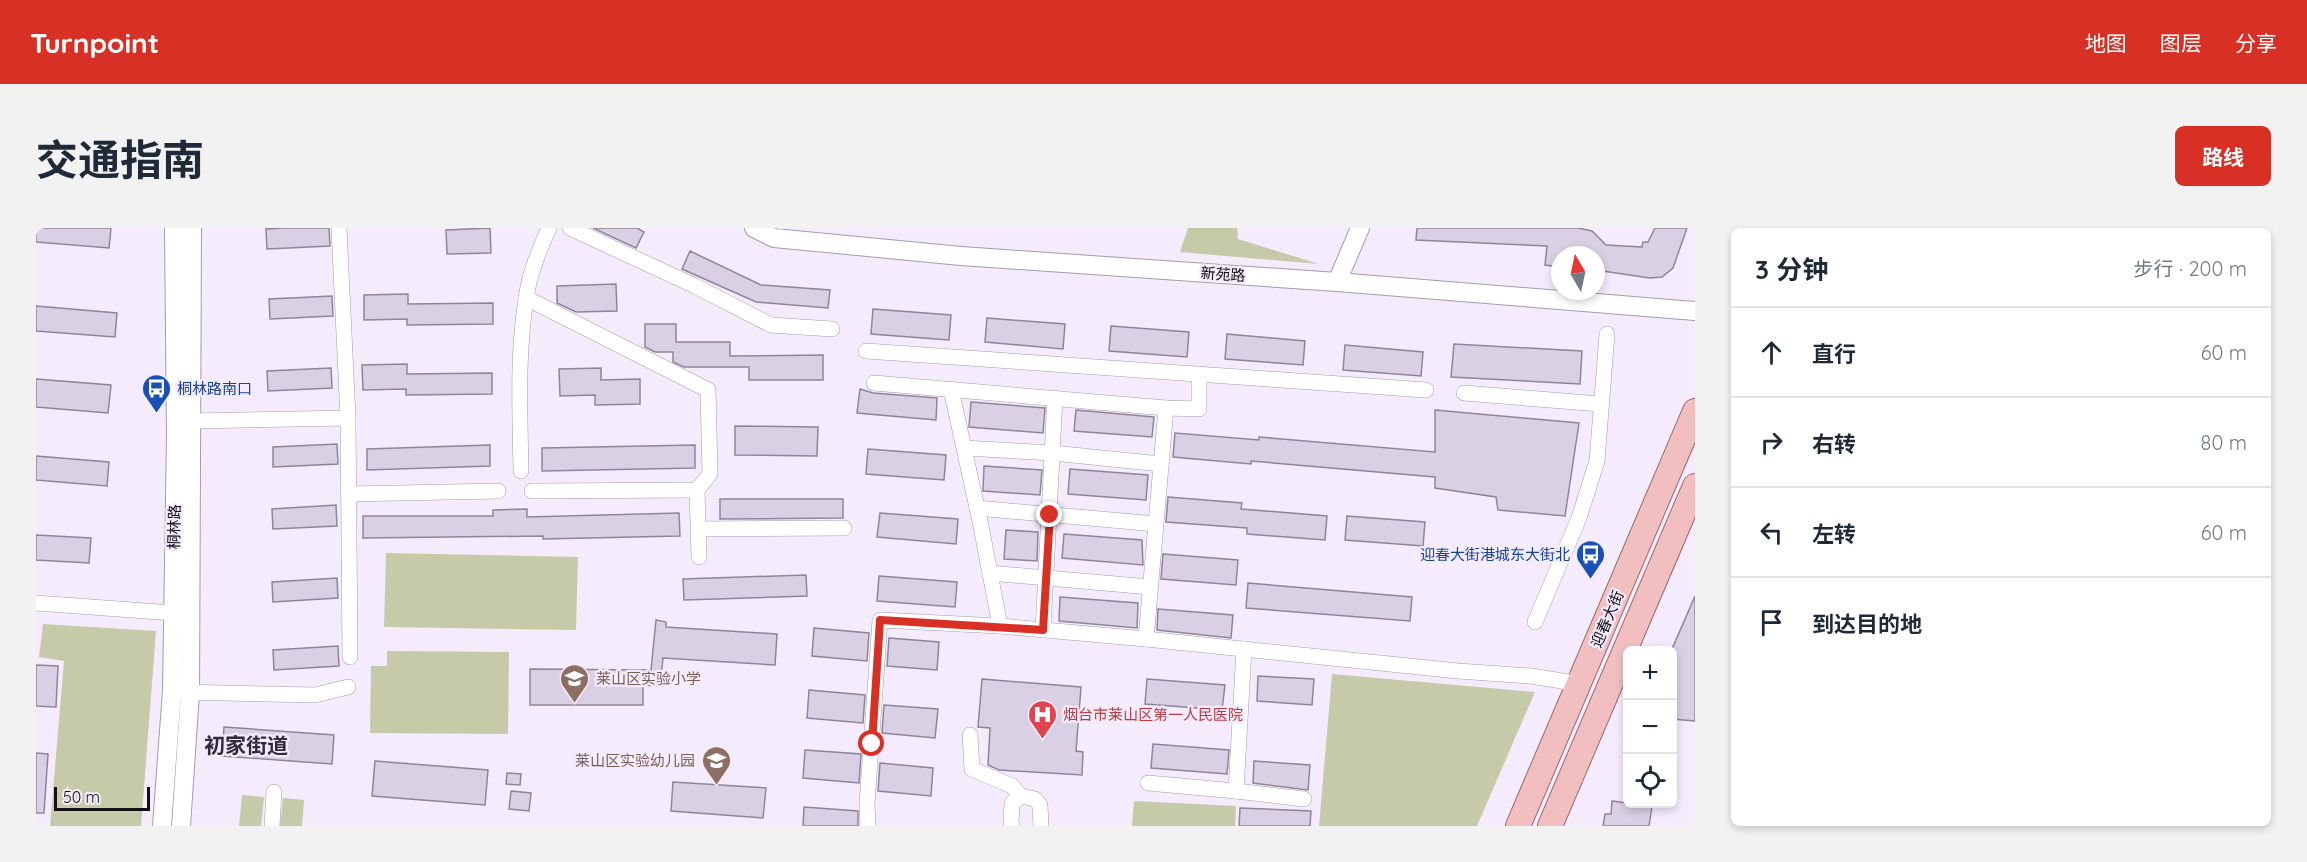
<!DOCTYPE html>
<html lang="zh">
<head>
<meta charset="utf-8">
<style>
  body { margin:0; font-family:Quicksand,"Noto Sans SC",sans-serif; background:#f2f2f3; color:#1f2937 }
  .controls { position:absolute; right:18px; bottom:18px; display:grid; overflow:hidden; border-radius:9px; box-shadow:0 3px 9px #0003 }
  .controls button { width:54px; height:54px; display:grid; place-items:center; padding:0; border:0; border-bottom:2px solid #e0e1e3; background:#fff; color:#1f2937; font:30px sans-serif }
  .compass { position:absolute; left:1515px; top:18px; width:54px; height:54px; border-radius:50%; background:#fff; box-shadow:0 3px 9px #0003; rotate:351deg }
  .scale { position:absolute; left:18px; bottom:15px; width:96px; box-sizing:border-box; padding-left:6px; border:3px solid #110e15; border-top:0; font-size:16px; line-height:21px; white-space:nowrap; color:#110e15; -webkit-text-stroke:4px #f4ecfd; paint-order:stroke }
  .stop { position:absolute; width:18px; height:18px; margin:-14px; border:4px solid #d93025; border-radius:50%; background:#fff }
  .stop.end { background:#d93025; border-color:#fff; box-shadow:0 2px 6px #0008 }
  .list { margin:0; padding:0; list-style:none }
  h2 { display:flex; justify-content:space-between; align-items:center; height:78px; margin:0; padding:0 24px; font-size:26px }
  h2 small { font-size:20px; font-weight:400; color:#747a83 }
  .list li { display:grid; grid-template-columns:39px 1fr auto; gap:18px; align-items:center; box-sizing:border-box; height:90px; padding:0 24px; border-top:2px solid #e0e1e3 }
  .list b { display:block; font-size:22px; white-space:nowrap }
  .list em { font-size:20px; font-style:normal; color:#747a83 }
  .icon { flex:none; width:33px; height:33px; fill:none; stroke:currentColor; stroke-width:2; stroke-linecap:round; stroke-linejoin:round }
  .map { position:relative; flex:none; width:1659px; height:598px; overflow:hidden; border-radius:9px }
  header { display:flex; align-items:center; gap:36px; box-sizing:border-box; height:84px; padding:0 30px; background:#d93025; color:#fff }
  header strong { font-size:28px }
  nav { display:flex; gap:33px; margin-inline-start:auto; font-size:21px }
  .intro { display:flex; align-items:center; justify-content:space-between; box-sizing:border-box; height:144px; padding:0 36px }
  h1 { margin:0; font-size:42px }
  .button { padding:15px 27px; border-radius:9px; background:#d93025; color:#fff; font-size:21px; font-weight:700 }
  main { display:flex; gap:36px; padding:0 36px }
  aside { flex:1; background:#fff; border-radius:9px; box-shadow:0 3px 9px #0003 }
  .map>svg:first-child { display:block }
</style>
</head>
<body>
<header>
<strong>Turnpoint</strong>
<nav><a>地图</a><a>图层</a><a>分享</a></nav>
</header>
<div class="intro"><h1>交通指南</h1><a class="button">路线</a></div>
<main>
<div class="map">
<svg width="1659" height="598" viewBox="0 0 1659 598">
  <rect width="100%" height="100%" fill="#f4ecfd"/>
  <g fill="#c5caa9">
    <path d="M1152 0H1201L1202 11 1283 36 1144 24Z"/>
    <path d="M350 325 542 329 540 402 348 399Z"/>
    <path d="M7 396 120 403 105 598H14L28 433 3 429Z"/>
    <path d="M351 423 473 424 472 506 334 505 335 438H351Z"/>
    <path d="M1296 446 1499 464 1441 598H1283Z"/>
    <path d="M206 567 228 569 225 598H203Z"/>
    <path d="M247 570 268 572 266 598H244Z"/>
    <path d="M1098 573 1200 578 1199 598H1096Z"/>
  </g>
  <g fill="#d9d0e4" stroke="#8e8698" stroke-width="1.5">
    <path d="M0 0H75L73 20 0 14Z"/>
    <path d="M248 0H293L294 18 231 21 230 1Z"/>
    <path d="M454 0 455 25 411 26 410 2Z"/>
    <path d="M557 0H601L608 4 600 20Z"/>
    <path d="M1381 0H1542L1556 3 1570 17 1606 19 1607 14H1612L1619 0H1651L1637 40 1626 49 1614 50 1560 42V27H1524V39L1509 37 1511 18 1380 12Z"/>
    <path d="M654 23 725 57 794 62 792 80 720 74 646 41Z"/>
    <path d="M580 56 581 83 540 84 521 75V58Z"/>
    <path d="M372 66V76L457 75V96L371 97V91L328 92V67Z"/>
    <path d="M296 68 297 88 234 91 233 71Z"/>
    <path d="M0 78 81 85 79 109 0 103Z"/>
    <path d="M837 81 915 87 913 112 835 106Z"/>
    <path d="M951 90 1029 96 1027 121 949 114Z"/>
    <path d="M609 96H640V114H694V128L787 127V152H713V139H648L637 134V124H619L609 119Z"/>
    <path d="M1075 98 1153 104 1151 129 1073 123Z"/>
    <path d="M1191 106 1269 113 1267 137 1189 131Z"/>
    <path d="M1418 116 1546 123 1544 156 1415 149Z"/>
    <path d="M1309 117 1387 124 1385 148 1307 142Z"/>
    <path d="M371 136V146L456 145V166L370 167V161L327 162 326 137Z"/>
    <path d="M295 140 296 160 232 163 231 143Z"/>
    <path d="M565 140V152L604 151V176L559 177V167L524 168 523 141Z"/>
    <path d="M0 151 75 157 72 185 0 179Z"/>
    <path d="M824 161 837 165 901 170 900 192 821 185Z"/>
    <path d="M935 174 1009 180 1007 205 933 199Z"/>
    <path d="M1040 182 1118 189 1116 209 1038 203Z"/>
    <path d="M1399 182 1543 195 1529 288 1462 282 1460 269 1399 260V249L1215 233V236L1137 229 1139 205 1223 212V209L1399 224Z"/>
    <path d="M699 198 782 199 781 228 699 227Z"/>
    <path d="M301 216 302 236 237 239V219Z"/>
    <path d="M454 217V238L331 242V221Z"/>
    <path d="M659 217V240L506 243V220Z"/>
    <path d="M832 221 910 227 908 252 830 246Z"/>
    <path d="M0 228 73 234 71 258 0 252Z"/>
    <path d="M948 238 1006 242 1004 267 947 263Z"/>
    <path d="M1034 241 1112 247 1110 272 1032 266Z"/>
    <path d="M1132 269 1206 275 1205 281 1291 288 1289 312 1211 306V300L1130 294Z"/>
    <path d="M684 271H807V290L684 291Z"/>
    <path d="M300 277 301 298 237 301 236 281Z"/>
    <path d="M491 281V289L643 285 644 308 507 311V308L327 310V288H457V282Z"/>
    <path d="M844 285 922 291 920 316 841 309Z"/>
    <path d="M1311 288 1389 294 1387 318 1309 312Z"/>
    <path d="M970 302 1002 304 1001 333 968 331Z"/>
    <path d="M1028 306 1106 312 1107 337 1026 330Z"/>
    <path d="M0 307 55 310 53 335 0 332Z"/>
    <path d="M1127 326 1202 332 1200 357 1125 351Z"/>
    <path d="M770 347 771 368 648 372 647 351Z"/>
    <path d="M843 348 921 354 919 379 841 373Z"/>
    <path d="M301 350 302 370 237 374 236 354Z"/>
    <path d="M1212 355 1376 369 1374 393 1210 380Z"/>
    <path d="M1659 368V493L1636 491V421Z"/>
    <path d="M1024 369 1102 375 1101 400 1023 393Z"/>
    <path d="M1122 381 1197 387 1195 410 1121 402Z"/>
    <path d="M620 392 630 394V399L741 406 739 437 627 430 624 458 607 457V477H494V441L615 442Z"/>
    <path d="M778 400 833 405 831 433 776 428Z"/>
    <path d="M853 410 903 414 901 442 851 438Z"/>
    <path d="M302 418 303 438 238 442 237 422Z"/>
    <path d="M0 437 22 438 20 479 0 478Z"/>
    <path d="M1222 448 1278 451 1276 477 1221 473Z"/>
    <path d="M946 451 1045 459 1040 523 1047 524 1046 547 963 542 952 537 954 500 942 499Z"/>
    <path d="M1111 451 1189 457 1186 482 1109 476Z"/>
    <path d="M773 462 829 467 827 495 771 490Z"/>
    <path d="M848 477 902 481 899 510 846 505Z"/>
    <path d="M188 499 298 507 296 536 186 528Z"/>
    <path d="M1117 516 1193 522 1191 546 1115 540Z"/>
    <path d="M769 522 825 526 823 555 767 550Z"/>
    <path d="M0 525 12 526 8 585H0Z"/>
    <path d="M339 533 452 542 449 577 336 568Z"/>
    <path d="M1218 533 1274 537 1272 562 1217 555Z"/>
    <path d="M844 535 897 540 895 568 842 563Z"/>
    <path d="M471 545 485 546 484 557 470 556Z"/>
    <path d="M637 554 730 560 727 590 635 583Z"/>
    <path d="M475 563 495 565 493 583 473 581Z"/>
    <path d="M1576 573 1616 578 1613 598H1567L1569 586H1575Z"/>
    <path d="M768 579 822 583V598H767Z"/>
    <path d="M1204 580 1275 583 1274 598H1203Z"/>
  </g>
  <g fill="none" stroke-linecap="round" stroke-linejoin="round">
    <defs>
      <g id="minor">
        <path d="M303 0 312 190 314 429"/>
        <path d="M534 0 659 58 735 97 796 101"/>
        <path d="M490 70 672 162 674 246 661 262 663 329"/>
        <path d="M830 123 1390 162"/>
        <path d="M838 155 1130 180 1163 181V146"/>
        <path d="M915 161 945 298 964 398"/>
        <path d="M1428 165 1564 176"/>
        <path d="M157 193 312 190"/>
        <path d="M928 220 1017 225 1125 236"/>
        <path d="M485 243C484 186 481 127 490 71 493 46 503 23 513 0"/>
        <path d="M496 263 661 262"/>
        <path d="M313 266 462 263"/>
        <path d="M941 280 1120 296"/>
        <path d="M662 301 808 300"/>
        <path d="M954 345 1114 359"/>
        <path d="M0 375 137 385"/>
        <path d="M1499 394 1543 290 1561 233 1571 106"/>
        <path d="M1007 402 1019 170"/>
        <path d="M1110 411 1130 180"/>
        <path d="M142 464 279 467 312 459"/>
        <path d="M934 507 936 541 976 558 985 568"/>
        <path d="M1112 555 1200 563 1208 421"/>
        <path d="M1200 563 1268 571"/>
        <path d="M236 598 238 564"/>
        <path d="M832 598 831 576 844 392 964 398 1110 411 1422 443 1495 448 1544 456"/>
        <path d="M976 598 975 595 976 575 985 568 999 571 1004 577 1005 598"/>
      </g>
      <g id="tertiary">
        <path d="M718 0 738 10 925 28 1301 54 1659 83"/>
        <path d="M1301 54 1324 0"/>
        <path d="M126 598 136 463 140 208 138 0"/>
        <path d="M145 598 154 465 156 0"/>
      </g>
      <g id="primary">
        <path d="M1482 598 1659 183"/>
        <path d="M1514 598 1659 258"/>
      </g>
    </defs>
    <use href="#minor" stroke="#a39bae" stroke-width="16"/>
    <use href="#tertiary" stroke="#a39bae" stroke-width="20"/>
    <use href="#primary" stroke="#9d6668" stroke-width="26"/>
    <use href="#minor" stroke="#fff" stroke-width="15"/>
    <use href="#tertiary" stroke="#fff" stroke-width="18"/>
    <use href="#primary" stroke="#f1bfbf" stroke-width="24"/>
  </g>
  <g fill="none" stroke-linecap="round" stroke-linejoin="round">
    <path stroke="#d93025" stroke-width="8" d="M836 516 844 392 1007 402 1014 287"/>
  </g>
  <defs>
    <symbol id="bus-pin" viewBox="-11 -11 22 30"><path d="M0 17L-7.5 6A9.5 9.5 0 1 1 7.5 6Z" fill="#1a4fb4" stroke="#f4ecfd"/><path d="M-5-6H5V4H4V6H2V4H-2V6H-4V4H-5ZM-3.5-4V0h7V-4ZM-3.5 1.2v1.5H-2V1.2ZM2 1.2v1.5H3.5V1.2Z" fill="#fff"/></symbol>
    <symbol id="school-pin" viewBox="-11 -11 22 30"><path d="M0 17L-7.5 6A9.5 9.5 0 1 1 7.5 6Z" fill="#8d6e63" stroke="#f4ecfd"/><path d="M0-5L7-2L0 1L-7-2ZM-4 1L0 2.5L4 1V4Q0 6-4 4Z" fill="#fff"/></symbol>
    <symbol id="hospital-pin" viewBox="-11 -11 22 30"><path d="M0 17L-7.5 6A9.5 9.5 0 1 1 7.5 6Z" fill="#e0444e" stroke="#f4ecfd"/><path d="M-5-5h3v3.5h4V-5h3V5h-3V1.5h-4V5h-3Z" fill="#fff"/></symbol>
  </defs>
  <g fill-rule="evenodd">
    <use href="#bus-pin" x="104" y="144" width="33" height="45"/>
    <use href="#bus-pin" x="1538" y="310" width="33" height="45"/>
    <use href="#school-pin" x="522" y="434" width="33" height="45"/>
    <use href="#hospital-pin" x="990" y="470" width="33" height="45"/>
    <use href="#school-pin" x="664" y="516" width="33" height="45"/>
  </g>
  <g text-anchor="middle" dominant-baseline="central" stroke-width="4.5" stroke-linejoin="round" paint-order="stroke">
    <g font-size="15" fill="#110e15" stroke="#f4ecfd">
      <text transform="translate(1187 46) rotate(4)">新苑路</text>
      <text transform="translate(138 299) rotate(-89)">桐林路</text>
      <text transform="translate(1571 391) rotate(-67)">迎春大街</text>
    </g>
    <g font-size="15" fill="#164399" stroke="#f4ecfd" text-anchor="start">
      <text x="141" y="160">桐林路南口</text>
      <text x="1534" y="326" text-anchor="end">迎春大街港城东大街北</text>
    </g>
    <g font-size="15" fill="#785e54" stroke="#f4ecfd" text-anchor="start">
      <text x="560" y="450">莱山区实验小学</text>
      <text x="659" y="532" text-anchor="end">莱山区实验幼儿园</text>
    </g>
    <g font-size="15" fill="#be3a42" stroke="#f4ecfd" text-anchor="start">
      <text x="1027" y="486">烟台市莱山区第一人民医院</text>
    </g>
    <g font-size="21" font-weight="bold" fill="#312a3a" stroke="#f4ecfd">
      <text x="210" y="517">初家街道</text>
    </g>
  </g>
</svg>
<div class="controls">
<button>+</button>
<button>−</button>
<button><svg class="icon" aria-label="locate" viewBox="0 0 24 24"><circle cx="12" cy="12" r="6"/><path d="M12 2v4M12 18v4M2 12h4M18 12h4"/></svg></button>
</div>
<svg class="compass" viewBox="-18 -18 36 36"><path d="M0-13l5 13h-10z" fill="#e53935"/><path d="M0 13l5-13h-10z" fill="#747a83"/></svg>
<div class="scale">50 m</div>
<div class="stop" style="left:836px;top:516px"></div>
<div class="stop end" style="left:1014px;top:287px"></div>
</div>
<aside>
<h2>3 分钟<small>步行 · 200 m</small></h2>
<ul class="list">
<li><svg class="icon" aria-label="ahead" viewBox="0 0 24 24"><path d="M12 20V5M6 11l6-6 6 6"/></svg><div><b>直行</b></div><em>60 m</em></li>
<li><svg class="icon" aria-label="right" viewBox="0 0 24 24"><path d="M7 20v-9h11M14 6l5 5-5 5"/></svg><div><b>右转</b></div><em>80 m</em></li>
<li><svg class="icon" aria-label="left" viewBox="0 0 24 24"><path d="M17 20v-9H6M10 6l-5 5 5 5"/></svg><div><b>左转</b></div><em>60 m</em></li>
<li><svg class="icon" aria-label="arrive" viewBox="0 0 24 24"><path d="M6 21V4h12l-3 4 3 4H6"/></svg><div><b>到达目的地</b></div></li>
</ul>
</aside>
</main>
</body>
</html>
